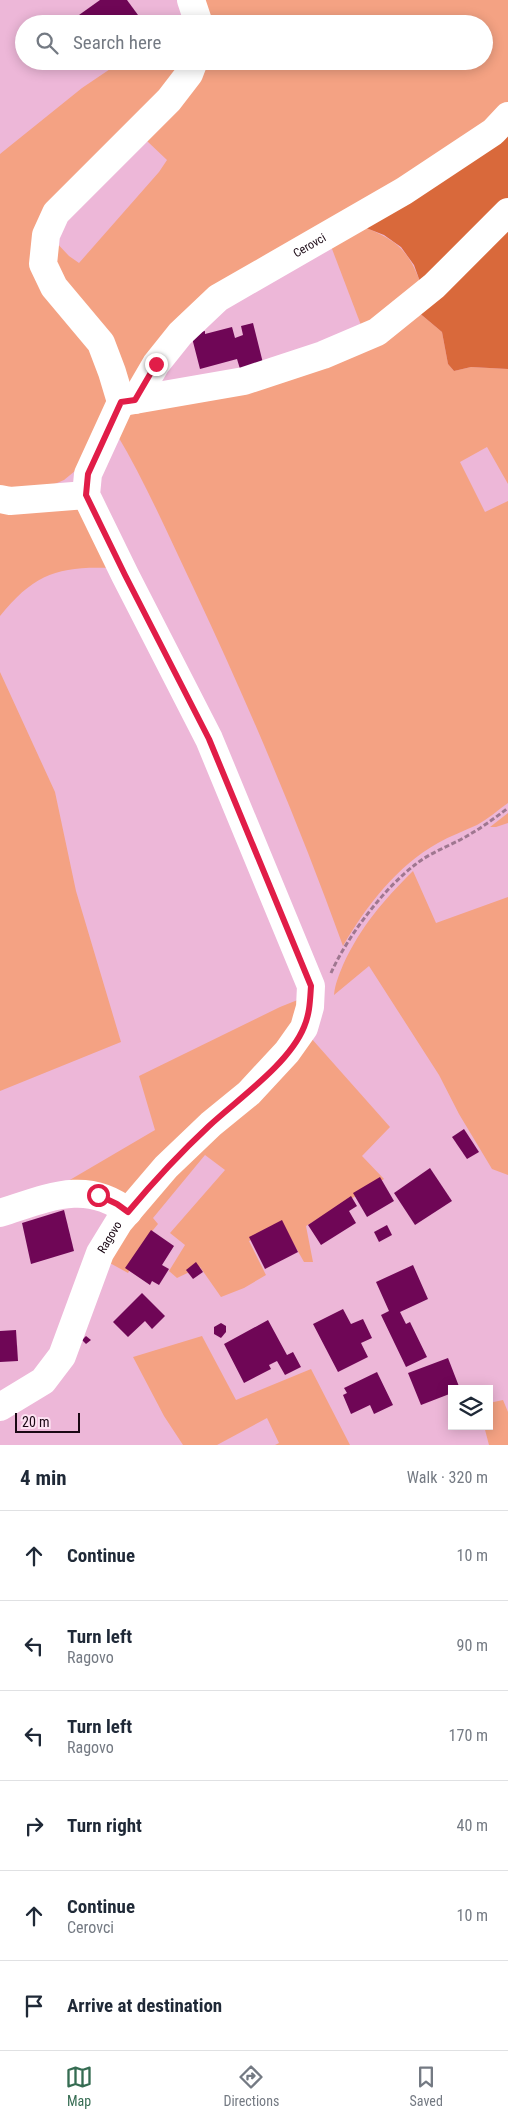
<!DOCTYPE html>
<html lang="en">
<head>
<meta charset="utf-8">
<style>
  body { margin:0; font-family:"Roboto Condensed",sans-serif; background:#f2f2f3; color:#1f2937 }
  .controls { position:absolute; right:15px; bottom:15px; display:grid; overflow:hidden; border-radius:0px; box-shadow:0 2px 12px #0003 }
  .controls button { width:45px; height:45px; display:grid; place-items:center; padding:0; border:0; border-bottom:1px solid #e0e1e3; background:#fff; color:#1f2937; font:25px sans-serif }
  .scale { position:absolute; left:15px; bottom:12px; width:65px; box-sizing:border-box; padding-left:5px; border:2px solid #1a0814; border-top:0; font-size:14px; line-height:18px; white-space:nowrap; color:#1a0814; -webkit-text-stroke:4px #fde1f2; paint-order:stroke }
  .stop { position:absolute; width:15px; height:15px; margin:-11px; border:4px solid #e11d48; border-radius:50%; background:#fff }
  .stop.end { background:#e11d48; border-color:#fff; box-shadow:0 1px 5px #0008 }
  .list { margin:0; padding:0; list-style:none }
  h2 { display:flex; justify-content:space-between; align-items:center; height:65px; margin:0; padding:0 20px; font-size:21px }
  h2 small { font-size:16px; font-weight:400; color:#747a83 }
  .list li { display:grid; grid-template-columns:32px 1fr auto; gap:15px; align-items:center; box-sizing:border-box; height:90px; padding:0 20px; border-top:1px solid #e0e1e3 }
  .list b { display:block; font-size:19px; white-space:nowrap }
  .list p { margin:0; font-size:16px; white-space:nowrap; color:#747a83 }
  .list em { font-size:16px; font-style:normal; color:#747a83 }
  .icon { flex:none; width:28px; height:28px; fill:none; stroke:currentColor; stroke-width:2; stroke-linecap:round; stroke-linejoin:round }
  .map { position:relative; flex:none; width:508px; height:1445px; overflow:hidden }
  .search { position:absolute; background:#fff; box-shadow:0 2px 12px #0003; left:15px; right:15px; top:15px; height:55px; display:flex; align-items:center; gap:12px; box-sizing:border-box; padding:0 18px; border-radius:28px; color:#747a83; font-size:19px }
  .sheet { height:605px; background:#fff }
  nav { display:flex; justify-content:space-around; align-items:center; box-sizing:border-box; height:70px; border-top:1px solid #e0e1e3; background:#fff; font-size:14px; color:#747a83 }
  nav a { display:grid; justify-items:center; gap:2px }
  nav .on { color:#356c52 }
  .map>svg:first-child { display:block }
</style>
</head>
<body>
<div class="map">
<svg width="508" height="1445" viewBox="0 0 508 1445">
  <rect width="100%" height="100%" fill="#edb7d8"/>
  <g fill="#f4a283">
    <path d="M202 0H508V106L321 234 130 385 55 269 53 239 69 256 79 263 159 172 167 160 147 141 203 61H484V24H207Z"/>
    <path d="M122 61H189L40 235 112 397 81 466 64 480 50 486 0 490V154L82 88Z"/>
    <path d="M356 224C395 239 408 247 422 287L364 333 329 241Z"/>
    <path d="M417 311 442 332 448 364 454 371 471 367 508 369V484L487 447 460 462 485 512 508 501V803C498 810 488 819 477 825 464 831 450 836 438 843 397 866 367 905 343 946 299 824 249 706 194 589 169 537 146 483 116 433L127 416 138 407Z"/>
    <path d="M78 503 111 568C58 566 34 574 0 616V507Z"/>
    <path d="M0 672 55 792 76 891 121 1042 0 1091Z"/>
    <path d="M508 813V823L496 827H490Z"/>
    <path d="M413 871 436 923 508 897V1175L492 1169 459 1114 439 1075 369 966 334 995C335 984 339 975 343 965 361 926 383 901 413 871Z"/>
    <path d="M305 997 299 1020 130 1201 51 1191 155 1130 139 1076 280 1007Z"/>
    <path d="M311 1038 390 1127 362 1156 384 1179 306 1226 313 1262H304L283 1225 249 1241 266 1275 244 1288 221 1297 200 1267 177 1278 169 1271 185 1245 170 1233 225 1170 205 1155 153 1218 158 1224 149 1235 128 1273 108 1262 158 1189Z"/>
    <path d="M202 1336 236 1400 311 1369 350 1445H275L279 1443 267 1418 217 1445H183L164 1416 133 1357Z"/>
    <path d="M503 1400 508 1412V1445H489L484 1426H489V1403Z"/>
  </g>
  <path fill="#d9693b" d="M508 130V369L471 367 454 371 448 364 442 332 417 311 422 287 414 265 401 247 384 235 356 224Z"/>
  <g fill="#6f0656">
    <path d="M100 0H127L138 15 126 24H85L79 15Z"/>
    <path d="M253 323 263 363 240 369 237 359 200 369 191 334 205 331V334L232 327 235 338 243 335 241 326Z"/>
    <path d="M464 1129 479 1152 467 1159 452 1137Z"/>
    <path d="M430 1168 452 1201 415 1225 394 1193Z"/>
    <path d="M380 1177 394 1201 367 1217 353 1193Z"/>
    <path d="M351 1196 357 1206 349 1211 356 1223 321 1245 308 1225Z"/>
    <path d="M64 1210 74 1251 31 1264 22 1223Z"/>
    <path d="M282 1220 298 1252 265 1269 249 1237Z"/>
    <path d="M387 1225 392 1235 379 1242 374 1232Z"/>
    <path d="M151 1230 174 1246 162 1265 169 1269 159 1285 152 1281 150 1285 125 1268Z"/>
    <path d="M196 1262 203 1272 193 1279 186 1270Z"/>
    <path d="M413 1265 428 1299 400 1312 406 1324 410 1322 427 1357 406 1367 381 1315 389 1311 376 1282Z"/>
    <path d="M142 1293 165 1316 152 1329 145 1321 128 1337 113 1322Z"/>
    <path d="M343 1309 351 1324 363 1319 372 1338 361 1343 368 1357 338 1372 313 1324Z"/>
    <path d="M268 1320 287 1355 293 1352 301 1367 285 1375 277 1361 269 1365 271 1369 244 1383 224 1344Z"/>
    <path d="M221 1323 226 1326V1332L221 1338 214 1334V1327Z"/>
    <path d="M16 1330 18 1361 0 1362V1331Z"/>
    <path d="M86 1336 91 1340 86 1344 82 1340Z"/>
    <path d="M448 1358 460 1389H452V1393L421 1405 408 1373Z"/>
    <path d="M377 1372 393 1405 374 1414 370 1405 351 1414 343 1395 347 1393 344 1388Z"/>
  </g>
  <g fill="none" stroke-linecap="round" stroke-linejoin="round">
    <path stroke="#9f7790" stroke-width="3" stroke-dasharray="5 2.5" stroke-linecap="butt" d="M331 973C347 937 384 888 416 864 431 852 450 846 467 836 481 828 495 818 508 808"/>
    <g stroke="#fff" stroke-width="28">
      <path d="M191 0 199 24"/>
      <path id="s1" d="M135 400 156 364 180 334 218 298 404 191 493 132 508 116"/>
      <path d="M121 402 112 372 101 343 54 287 43 264 46 235 56 213 169 100 189 74 194 61"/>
      <path d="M123 402 244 381 323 355 377 332 434 286 508 212"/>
      <path d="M0 499 10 501 86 495"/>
      <path d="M0 1213C45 1199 86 1178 128 1212"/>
      <path id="s2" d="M0 1407 43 1381 62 1356 100 1253 119 1222 166 1167 211 1124 249 1093 287 1052 304 1028 310 1007 311 986 209 739 125 575 86 495 88 474 121 402"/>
    </g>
  </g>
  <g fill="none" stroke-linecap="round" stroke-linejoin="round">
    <path stroke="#e11d48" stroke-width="6" d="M98 1195 117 1204 128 1212C154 1181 179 1154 209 1126 238 1099 289 1064 304 1027 310 1013 310 1000 311 986L209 739 125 575 86 495 88 474 121 402 135 400 156 364"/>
  </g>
  <g text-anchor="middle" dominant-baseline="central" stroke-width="5" stroke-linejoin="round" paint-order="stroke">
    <g font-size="12" fill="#1a0814" stroke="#fde1f2">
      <text stroke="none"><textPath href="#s1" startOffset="238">Cerovci</textPath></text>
      <text stroke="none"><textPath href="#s2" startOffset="210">Ragovo</textPath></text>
    </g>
  </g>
</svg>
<div class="controls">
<button><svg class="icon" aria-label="layers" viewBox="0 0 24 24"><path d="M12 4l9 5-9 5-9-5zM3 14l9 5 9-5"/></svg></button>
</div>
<div class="scale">20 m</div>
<div class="stop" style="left:98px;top:1195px"></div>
<div class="stop end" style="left:156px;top:364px"></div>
<div class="search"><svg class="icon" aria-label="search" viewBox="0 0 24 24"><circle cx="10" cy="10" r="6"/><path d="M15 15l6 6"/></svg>Search here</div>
</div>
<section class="sheet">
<h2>4 min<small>Walk · 320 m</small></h2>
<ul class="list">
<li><svg class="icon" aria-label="ahead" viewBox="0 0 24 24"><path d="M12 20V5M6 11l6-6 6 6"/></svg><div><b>Continue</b></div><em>10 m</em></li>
<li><svg class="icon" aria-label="left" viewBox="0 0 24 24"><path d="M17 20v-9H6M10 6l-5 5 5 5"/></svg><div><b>Turn left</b><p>Ragovo</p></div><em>90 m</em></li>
<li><svg class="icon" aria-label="left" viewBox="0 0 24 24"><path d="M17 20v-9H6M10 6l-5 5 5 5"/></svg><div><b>Turn left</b><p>Ragovo</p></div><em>170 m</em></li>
<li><svg class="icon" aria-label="right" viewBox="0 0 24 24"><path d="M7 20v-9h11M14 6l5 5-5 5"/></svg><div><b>Turn right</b></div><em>40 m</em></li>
<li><svg class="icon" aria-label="ahead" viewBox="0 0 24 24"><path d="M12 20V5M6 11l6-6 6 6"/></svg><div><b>Continue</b><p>Cerovci</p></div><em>10 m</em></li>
<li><svg class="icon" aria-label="arrive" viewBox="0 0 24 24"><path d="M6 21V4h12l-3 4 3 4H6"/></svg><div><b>Arrive at destination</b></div></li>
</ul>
</section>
<nav>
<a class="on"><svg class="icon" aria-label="map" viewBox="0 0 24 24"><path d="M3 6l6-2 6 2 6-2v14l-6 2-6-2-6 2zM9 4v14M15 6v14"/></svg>Map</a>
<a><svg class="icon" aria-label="directions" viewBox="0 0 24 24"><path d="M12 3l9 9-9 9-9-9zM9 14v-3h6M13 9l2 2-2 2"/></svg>Directions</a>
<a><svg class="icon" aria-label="saved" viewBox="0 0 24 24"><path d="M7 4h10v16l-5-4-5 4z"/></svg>Saved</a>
</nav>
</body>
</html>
